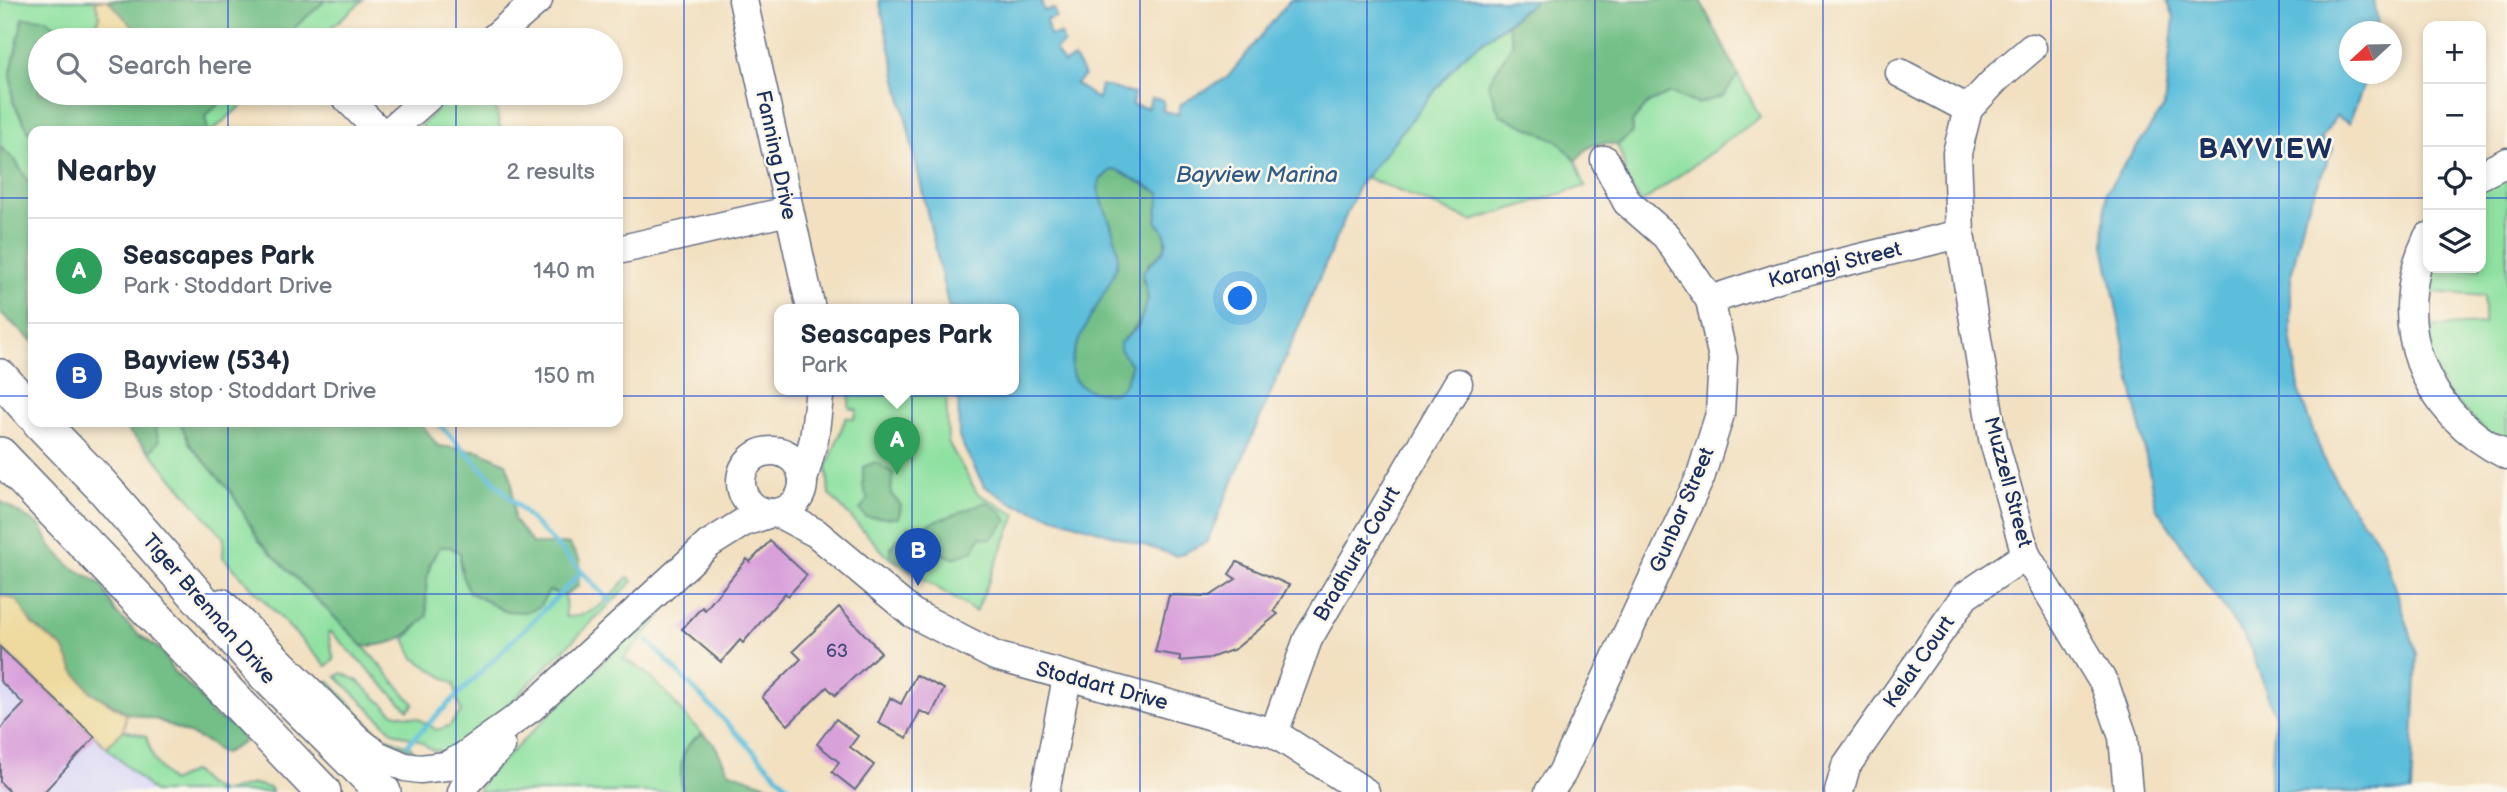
<!DOCTYPE html>
<html lang="en">
<head>
<meta charset="utf-8">
<style>
  body { margin:0; font-family:"Balsamiq Sans",sans-serif; background:#f2f2f3; color:#1f2937 }
  .controls { position:absolute; right:21px; top:21px; display:grid; overflow:hidden; border-radius:14px; box-shadow:0 4px 10px #0003 }
  .controls button { width:63px; height:63px; display:grid; place-items:center; padding:0; border:0; border-bottom:2px solid #e0e1e3; background:#fff; color:#1f2937; font:35px sans-serif }
  .compass { position:absolute; left:2339px; top:21px; width:63px; height:63px; border-radius:50%; background:#fff; box-shadow:0 4px 10px #0003; rotate:248deg }
  .you { position:absolute; left:1241px; top:299px; width:24px; height:24px; margin:-18px; border:5px solid #fff; border-radius:50%; background:#1a73e8; box-shadow:0 0 0 10px #1a73e833 }
  .badge { display:grid; place-items:center; width:46px; height:46px; border-radius:50%; background:#7c3aed; color:#fff; font-size:23px; font-weight:700 }
  .pin { position:absolute; translate:-50% -58px; filter:drop-shadow(0 2px 4px #0008) }
  .pin::after { content:''; position:absolute; top:37px; width:24px; height:21px; background:inherit; clip-path:polygon(0 0,100% 0,50% 100%) }
  .popup { position:absolute; left:774px; top:304px; width:245px; height:91px; box-sizing:border-box; display:grid; place-content:center; border-radius:14px; background:#fff; filter:drop-shadow(0 2px 5px #0005); font-size:23px; white-space:nowrap; color:#747a83 }
  .popup b { font-size:26px; color:#1f2937 }
  .popup::after { content:''; position:absolute; left:50%; top:100%; margin-left:-14px; border:14px solid transparent; border-top-color:#fff }
  .list { margin:0; padding:0; list-style:none }
  h2 { display:flex; justify-content:space-between; align-items:center; height:91px; margin:0; padding:0 28px; font-size:30px }
  h2 small { font-size:23px; font-weight:400; color:#747a83 }
  .list li { display:grid; grid-template-columns:46px 1fr auto; gap:21px; align-items:center; box-sizing:border-box; height:105px; padding:0 28px; border-top:2px solid #e0e1e3 }
  .list b { display:block; font-size:26px; white-space:nowrap }
  .list p { margin:0; font-size:23px; white-space:nowrap; color:#747a83 }
  .list em { font-size:23px; font-style:normal; color:#747a83 }
  .icon { flex:none; width:38px; height:38px; fill:none; stroke:currentColor; stroke-width:2; stroke-linecap:round; stroke-linejoin:round }
  .map { position:relative; flex:none; width:2507px; height:792px; overflow:hidden }
  .search { position:absolute; background:#fff; box-shadow:0 4px 10px #0003; left:28px; top:28px; width:595px; height:77px; display:flex; align-items:center; gap:18px; box-sizing:border-box; padding:0 24px; border-radius:38px; color:#747a83; font-size:26px }
  .panel { position:absolute; background:#fff; box-shadow:0 4px 10px #0003; left:28px; top:126px; width:595px; height:301px; border-radius:14px }
  .map>svg:first-child { display:block }
</style>
</head>
<body>
<div class="map">
<svg width="2507" height="792" viewBox="0 0 2507 792">
  <rect width="100%" height="100%" fill="#fbf7ec"/>
  <filter id="ink" filterUnits="userSpaceOnUse"><feTurbulence type="fractalNoise" baseFrequency=".0143" numOctaves="2"/><feDisplacementMap in="SourceGraphic" scale="14" xChannelSelector="R" yChannelSelector="G"/><feConvolveMatrix kernelMatrix="1 2 1 2 8 2 1 2 1" color-interpolation-filters="sRGB"/></filter>
  <filter id="wash" filterUnits="userSpaceOnUse"><feTurbulence type="fractalNoise" baseFrequency=".00686" numOctaves="4" result="noise"/><feDisplacementMap in="SourceGraphic" scale="28" xChannelSelector="R" yChannelSelector="G"/><feGaussianBlur stdDeviation="1.57" result="paint"/><feColorMatrix in="noise" values="0 0 0 0 0 0 0 0 0 0 0 0 0 0 0 0 0 1.4 0 .05"/><feComposite in="paint" operator="in"/></filter>
  <g filter="url(#wash)">
    <rect width="100%" height="100%" fill="#f2e0c1"/>
    <path fill="#d9d7f8" d="M0 647 95 737 154 792H0Z"/>
    <g fill="#8fe1a1" stroke="#558880" stroke-width="2">
      <path d="M0 0H95L100 16C94 29 86 40 70 40L47 19H23L11 72 13 102 33 139V190L15 160 0 147Z"/>
      <path d="M326 0H363L317 40H292L296 26Z"/>
      <path d="M1507 24 1513 43 1488 84 1500 115C1523 126 1564 136 1576 161 1580 170 1580 177 1586 186L1472 221 1365 177 1462 57Z"/>
      <path d="M1738 75 1760 117 1641 203 1626 180 1623 159 1617 145 1633 132 1632 122 1648 103 1671 93 1697 104 1722 96Z"/>
      <path d="M232 93H256L212 131H208L204 116Z"/>
      <path d="M452 93H492L501 131H416Z"/>
      <path d="M2507 176V439L2494 440 2443 389 2421 327 2484 324V296L2421 291 2428 268H2481V185Z"/>
      <path d="M850 389H946L948 442 977 493 1016 515 976 612 888 557 829 494 827 467 846 417 854 419 857 410 849 408Z"/>
      <path d="M154 422H180L191 446 232 493 259 541 363 646 414 704 408 710 331 632 328 633 334 660 326 666 223 557 224 538 150 452 159 441Z"/>
      <path d="M440 547H450L460 553V566L469 592 505 611 549 591 565 595 566 617C594 618 611 597 628 577L633 581 486 727 450 752 432 750 420 741 393 732 336 676 342 673 357 680 393 713 417 718 437 730 449 726 461 712 454 684 414 658 405 639 427 616C425 591 425 566 440 547Z"/>
      <path d="M656 610 661 616 623 659C662 677 673 708 703 734 679 743 680 770 682 792H478L485 778Z"/>
      <path d="M329 681 379 734 412 748 414 752 374 735 325 685Z"/>
      <path d="M124 730 146 736 154 760 171 782 193 771 206 784 221 792 254 784 271 788 272 792H154L106 747Z"/>
    </g>
    <g fill="#73bf87" stroke="#477772" stroke-width="2">
      <path d="M108 0H326L296 26 292 40H152L153 37 132 26Z"/>
      <path d="M1536 0H1700L1738 75 1723 96 1697 104 1671 93 1648 103 1632 122 1633 132 1617 145C1597 141 1588 144 1576 161L1558 141 1500 115 1488 84 1513 43 1507 24Z"/>
      <path d="M23 18 47 19 70 40H40V93H232L205 116 208 131H33V139L13 102 11 72Z"/>
      <path d="M0 147 15 160 33 190V342L0 312Z"/>
      <path d="M1111 170 1119 171 1160 193C1162 204 1156 213 1158 224L1165 230V251L1149 263 1142 279C1157 304 1138 327 1120 343V349L1131 365C1129 375 1127 387 1116 392 1109 395 1097 394 1090 391 1035 372 1119 288 1118 256 1117 235 1104 209 1098 189L1100 180Z"/>
      <path d="M119 422H154L159 441 150 452Z"/>
      <path d="M180 422H420L438 446 480 451 506 463 512 481 514 520 533 544H569L580 561 578 586 565 595 549 591 539 607 525 612 504 611 469 592 462 576 460 553 450 547H440C424 566 425 591 427 616 405 639 396 645 363 646L259 541 232 493 191 446Z"/>
      <path d="M875 462 893 473 891 494 901 505 899 518 866 517 860 510 868 499 863 486V467Z"/>
      <path d="M0 501 41 527 49 544 70 566 101 584 116 613 138 634 162 651 174 672 199 695 211 714 238 730 244 742 223 754 207 742 158 720 128 713 91 692 74 671 63 648 32 624 17 600 0 595Z"/>
      <path d="M986 502 1001 511 1007 521 991 539 980 537 972 552 953 558 942 553C929 564 923 578 903 566 898 563 896 558 890 555L891 547 910 526 916 529Z"/>
      <path d="M703 734 715 745 728 771 778 789 779 792H682C680 770 679 743 703 734Z"/>
    </g>
    <g fill="#eeda9e" stroke="#84847e" stroke-width="2">
      <path d="M95 0H108L132 26 153 37 152 40H76L92 33 100 16Z"/>
      <path d="M0 595 17 600 32 624 63 648 74 671 91 692 126 714 124 730 106 747 0 647Z"/>
    </g>
    <g fill="#5dbedb" stroke="#3c769c" stroke-width="2" fill-rule="evenodd">
      <path d="M879 0H1041L1044 11 1054 9 1056 17 1046 20 1050 36 1061 34 1064 43 1055 50 1064 63 1074 58 1085 76 1075 84 1098 99 1101 85 1134 94 1132 105 1148 108 1151 98 1164 100 1163 111 1178 114 1181 104 1228 77 1290 0H1536L1462 57 1359 185 1207 542 1177 556 1014 504 984 486 959 438 958 389H1014V309H949ZM1111 170 1119 171 1160 193 1156 221C1179 249 1159 251 1143 272L1148 299 1138 327 1120 343V349L1131 365C1128 379 1123 395 1106 393 1021 387 1120 292 1118 256 1117 235 1104 209 1098 189L1100 180Z"/>
      <path d="M2167 0H2374L2379 31 2350 32V74H2368L2349 123 2336 116 2321 139 2333 148 2305 214 2291 276V335L2300 395 2322 455 2348 502 2382 546 2417 654 2411 792H2270L2275 716 2250 647 2156 507 2104 245 2106 192 2164 107 2174 17Z"/>
    </g>
    <g fill="none" stroke-linecap="round" stroke-linejoin="round">
      <g stroke="#5dbedb" stroke-width="5">
        <path d="M437 422 610 601"/>
        <path d="M648 641 793 792"/>
        <path d="M408 744 582 572"/>
      </g>
    </g>
    <g id="blocks">
      <g fill="#d9a1da">
        <path d="M770 541 807 575 788 596 785 593 743 643 740 640 721 662 682 629 702 607 705 610 747 559 750 562Z"/>
        <path d="M1237 562 1289 585 1274 611 1278 614 1235 649 1210 658 1180 661V656L1155 652 1169 595 1210 596 1236 579 1229 574Z"/>
        <path d="M839 607 881 652 835 695 827 687 788 725 762 697 801 659 793 651Z"/>
        <path d="M0 647 95 737 44 792H10L0 782V729L24 704 0 681Z"/>
        <path d="M916 675 944 689 931 716 920 711 907 738 878 723 890 698 901 704Z"/>
        <path d="M836 719 858 736 850 747 874 765 855 790 832 772 839 762 817 744Z"/>
      </g>
    </g>
  </g>
  <g filter="url(#ink)">
    <use href="#blocks" fill-opacity="0" stroke="#666d81" stroke-width="2"/>
    <g fill="none" stroke-linecap="round" stroke-linejoin="round">
      <defs>
        <g id="minor">
          <path d="M743 0 811 309"/>
          <path d="M492 40 538 0"/>
          <path d="M2032 48 1998 77 1968 109 1957 153 1960 234 1993 438 2026 555 2105 685 2123 737 2128 792"/>
          <path d="M1900 73 1968 109"/>
          <path d="M342 93 379 131"/>
          <path d="M390 131 433 93"/>
          <path d="M2481 175 2507 162"/>
          <path d="M2428 237C2387 322 2423 415 2507 455"/>
          <path d="M618 250 788 211"/>
          <path d="M1710 300 1781 277 1960 234"/>
          <circle cx="772" cy="482" r="31"/>
          <path d="M803 480 814 439 820 389"/>
          <path d="M778 513 816 533 912 613 995 656 1274 733 1365 792"/>
          <path d="M222 603 358 740 377 755 405 767 420 769 446 766 463 757 531 708 709 544 744 522 771 513"/>
          <path d="M1274 733 1308 639 1458 383"/>
          <path d="M462 792 466 783 501 746"/>
          <path d="M1045 792 1067 678"/>
          <path d="M1549 792 1562 773 1700 478 1720 414 1723 358 1710 300 1666 236 1627 202 1605 160"/>
          <path d="M1839 792 1846 766 1965 596 2026 555"/>
        </g>
        <g id="major">
          <path d="M0 377 33 414"/>
          <path d="M40 422 101 485 267 676 383 792"/>
          <path d="M0 455 323 792"/>
        </g>
      </defs>
      <use href="#minor" stroke="#666d81" stroke-width="31"/>
      <use href="#major" stroke="#666d81" stroke-width="38"/>
      <use href="#minor" stroke="#fff" stroke-width="28"/>
      <use href="#major" stroke="#fff" stroke-width="35"/>
    </g>
  </g>
  <path fill="none" stroke="#1d4ed8" stroke-width="2" stroke-opacity="0.55" d="M228 0V40M456 0V40M684 0V792M912 0V792M1140 0V792M1367 0V792M1595 0V792M1823 0V792M2051 0V792M2279 0V792M228 93V131M456 93V131M0 198H33M618 198H2428M2481 198H2507M0 396H33M618 396H2507M228 422V792M456 422V792M0 594H2507"/>
  <g text-anchor="middle" dominant-baseline="central" stroke-width="5" stroke-linejoin="round" paint-order="stroke">
    <g font-size="18" fill="#4a4c7d">
      <text x="837" y="651">63</text>
    </g>
    <g font-size="21" fill="#1b2f5e" stroke="#fbf7ec">
      <text transform="translate(776 155) rotate(78)">Fanning Drive</text>
      <text transform="translate(1835 265) rotate(-14)">Karangi Street</text>
      <text transform="translate(2008 482) rotate(75)">Muzzell Street</text>
      <text transform="translate(1682 510) rotate(-67)">Gunbar Street</text>
      <text transform="translate(1357 554) rotate(-60)">Bradhurst Court</text>
      <text transform="translate(209 609) rotate(49)">Tiger Brennan Drive</text>
      <text transform="translate(1919 662) rotate(-55)">Kelat Court</text>
      <text transform="translate(1102 686) rotate(15)">Stoddart Drive</text>
    </g>
    <g font-size="23" font-style="italic" fill="#2f5a84" stroke="#fbf7ec">
      <text x="1257" y="175">Bayview Marina</text>
    </g>
    <g font-size="28" font-weight="bold" letter-spacing="2" fill="#1b2f5e" stroke="#fbf7ec">
      <text x="2266" y="149">BAYVIEW</text>
    </g>
  </g>
</svg>
<div class="controls">
<button>+</button>
<button>−</button>
<button><svg class="icon" aria-label="locate" viewBox="0 0 24 24"><circle cx="12" cy="12" r="6"/><path d="M12 2v4M12 18v4M2 12h4M18 12h4"/></svg></button>
<button><svg class="icon" aria-label="layers" viewBox="0 0 24 24"><path d="M12 4l9 5-9 5-9-5zM3 14l9 5 9-5"/></svg></button>
</div>
<svg class="compass" viewBox="-18 -18 36 36"><path d="M0-13l5 13h-10z" fill="#e53935"/><path d="M0 13l5-13h-10z" fill="#747a83"/></svg>
<div class="you"></div>
<div class="pin badge" style="left:897px;top:475px;background:#2e9e5b">A</div>
<div class="popup"><b>Seascapes Park</b>Park</div>
<div class="pin badge" style="left:918px;top:586px;background:#1a4fb4">B</div>
<div class="search"><svg class="icon" aria-label="search" viewBox="0 0 24 24"><circle cx="10" cy="10" r="6"/><path d="M15 15l6 6"/></svg>Search here</div>
<section class="panel">
<h2>Nearby<small>2 results</small></h2>
<ul class="list">
<li><span class="badge" style="background:#2e9e5b">A</span><div><b>Seascapes Park</b><p>Park · Stoddart Drive</p></div><em>140 m</em></li>
<li><span class="badge" style="background:#1a4fb4">B</span><div><b>Bayview (534)</b><p>Bus stop · Stoddart Drive</p></div><em>150 m</em></li>
</ul>
</section>
</div>
</body>
</html>
